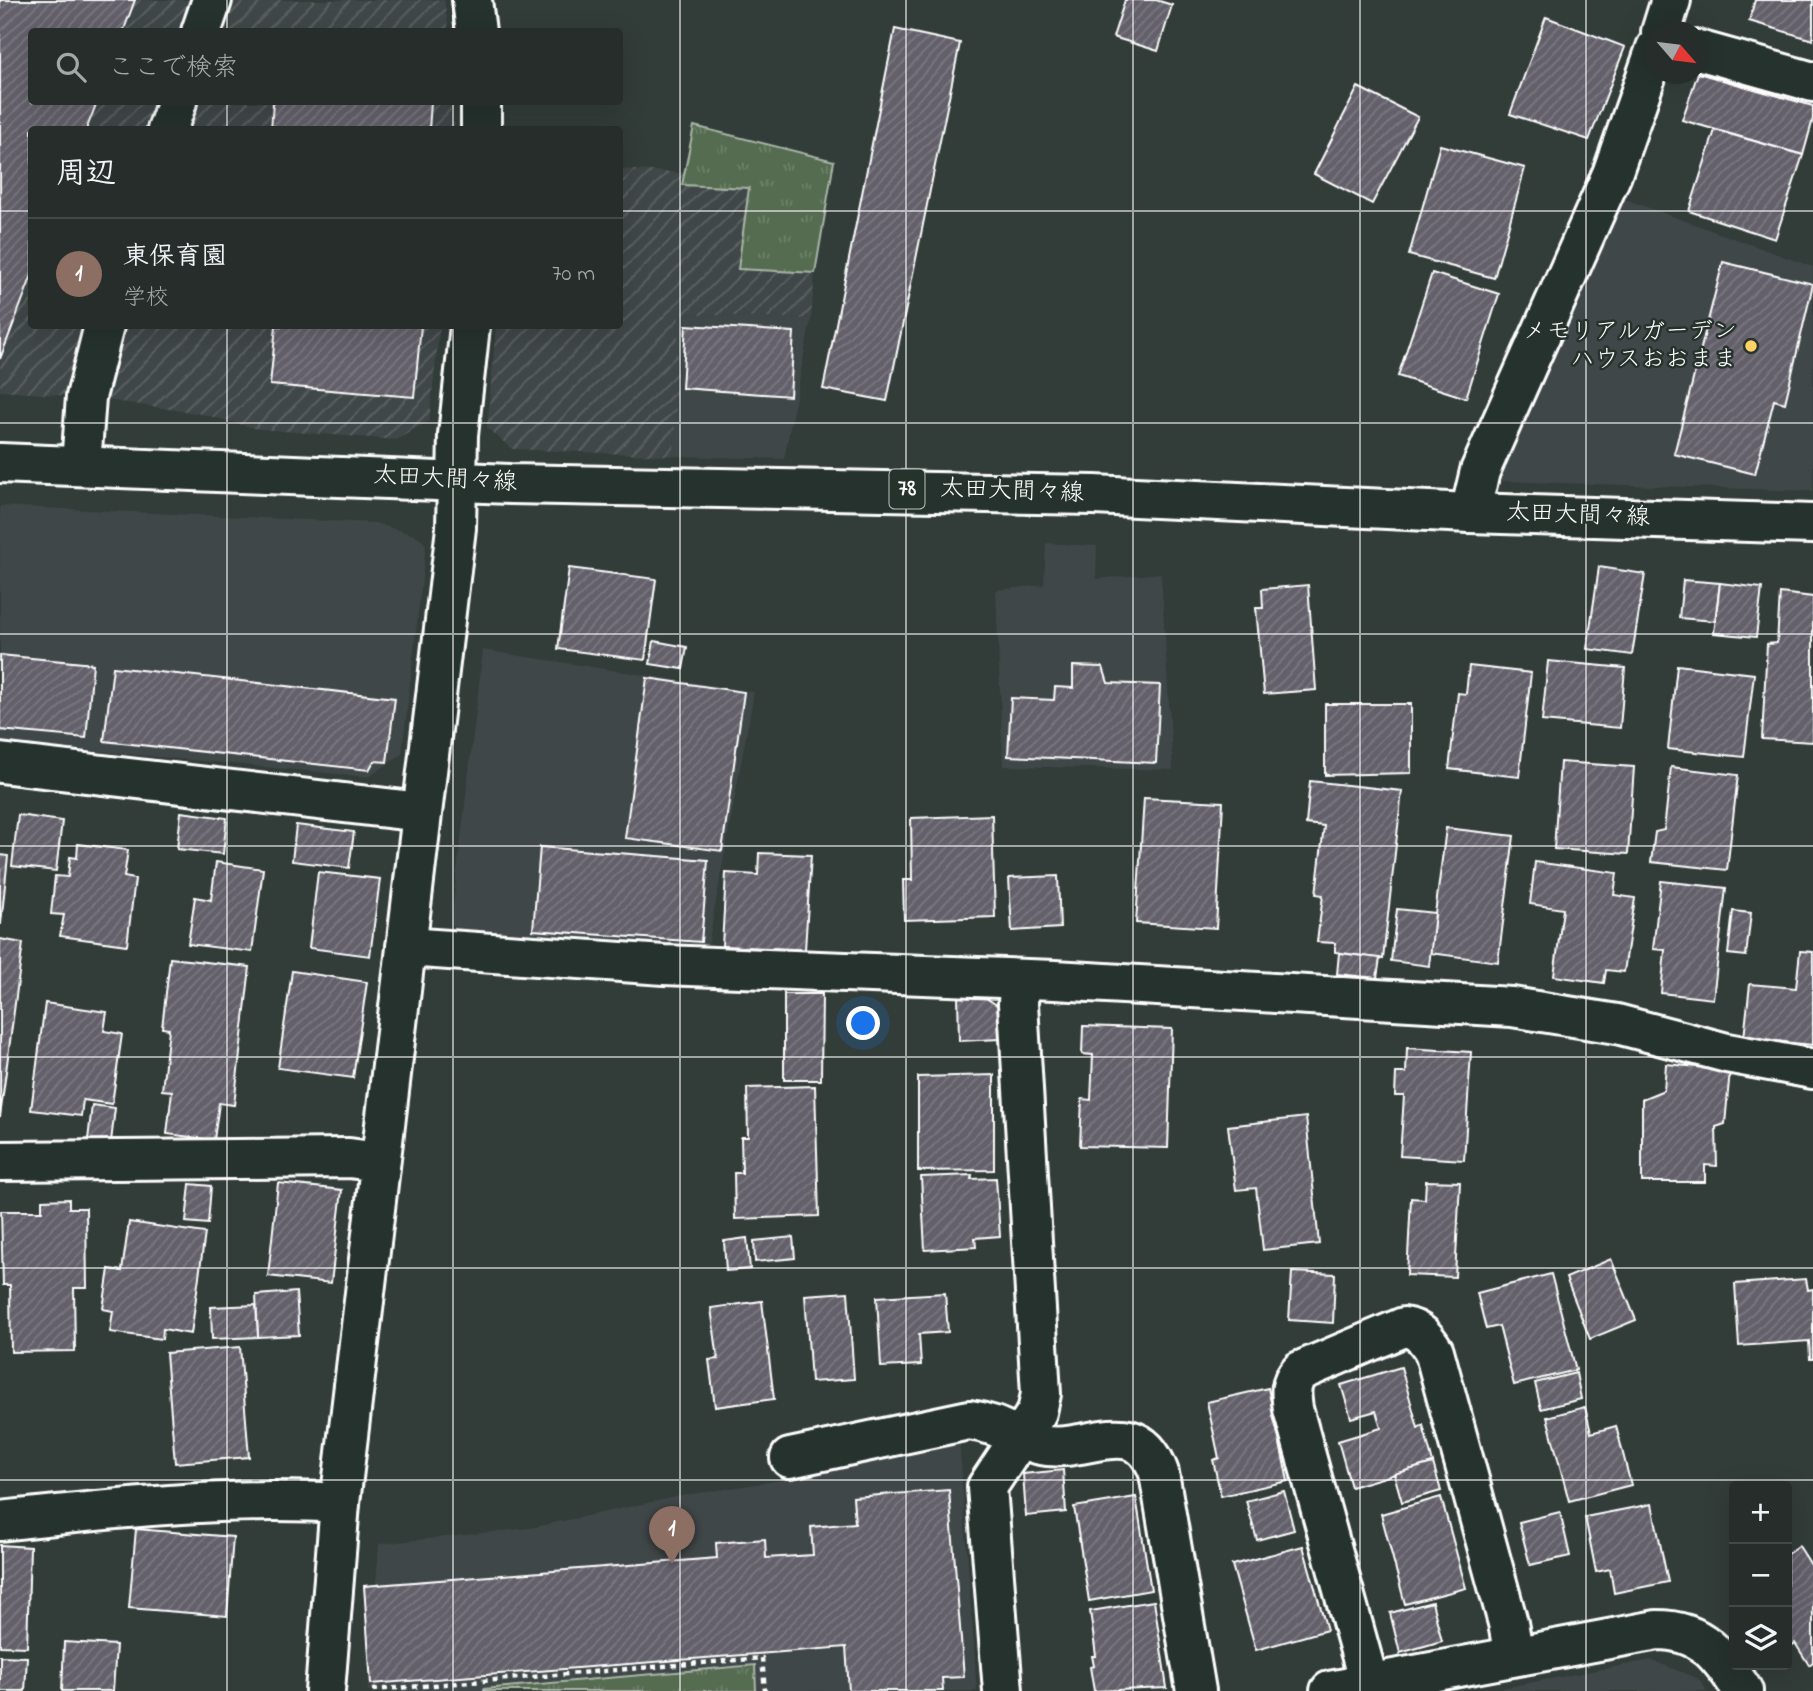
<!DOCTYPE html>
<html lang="ja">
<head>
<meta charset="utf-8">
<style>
  body { margin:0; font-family:"Indie Flower","Klee One",sans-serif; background:#323937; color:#f1f3f6 }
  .controls { position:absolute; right:21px; bottom:21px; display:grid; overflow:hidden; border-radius:7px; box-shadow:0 7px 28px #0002 }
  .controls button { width:63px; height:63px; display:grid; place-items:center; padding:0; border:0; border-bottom:2px solid #424947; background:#262d2b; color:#f1f3f6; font:35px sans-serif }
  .compass { position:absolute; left:1645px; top:21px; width:63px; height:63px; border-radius:50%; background:#262d2b; box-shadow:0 7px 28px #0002; rotate:118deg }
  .you { position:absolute; left:864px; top:1024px; width:24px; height:24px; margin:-18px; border:5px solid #fff; border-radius:50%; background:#1a73e8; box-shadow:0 0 0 10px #1a73e833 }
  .badge { display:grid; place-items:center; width:46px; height:46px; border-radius:50%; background:#ffd166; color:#fff; font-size:23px; font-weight:700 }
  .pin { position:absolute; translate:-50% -58px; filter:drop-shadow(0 2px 4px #0008) }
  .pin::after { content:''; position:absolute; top:37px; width:24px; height:21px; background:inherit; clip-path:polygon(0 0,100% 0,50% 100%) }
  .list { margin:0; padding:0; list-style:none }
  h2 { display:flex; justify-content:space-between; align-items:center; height:91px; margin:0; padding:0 28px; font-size:30px }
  h2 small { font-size:23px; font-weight:400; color:#a4a8a9 }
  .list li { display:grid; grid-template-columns:46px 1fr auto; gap:21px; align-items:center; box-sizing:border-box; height:112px; padding:0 28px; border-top:2px solid #424947 }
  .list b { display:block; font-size:26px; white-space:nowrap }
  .list p { margin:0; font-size:23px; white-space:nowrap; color:#a4a8a9 }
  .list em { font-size:23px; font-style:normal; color:#a4a8a9 }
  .icon { flex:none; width:38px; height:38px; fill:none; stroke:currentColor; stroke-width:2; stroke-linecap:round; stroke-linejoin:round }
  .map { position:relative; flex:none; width:1813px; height:1691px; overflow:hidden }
  .search { position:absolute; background:#262d2b; box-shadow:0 7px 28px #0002; left:28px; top:28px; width:595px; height:77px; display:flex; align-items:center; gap:18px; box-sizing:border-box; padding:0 24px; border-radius:7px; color:#a4a8a9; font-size:26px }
  .panel { position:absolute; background:#262d2b; box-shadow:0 7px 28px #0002; left:28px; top:126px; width:595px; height:203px; border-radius:7px }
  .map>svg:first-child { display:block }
</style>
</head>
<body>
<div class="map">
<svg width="1813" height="1691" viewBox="0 0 1813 1691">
  <defs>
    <pattern id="industrial-furrows" width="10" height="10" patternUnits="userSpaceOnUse" patternTransform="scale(1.75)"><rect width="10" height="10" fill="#414748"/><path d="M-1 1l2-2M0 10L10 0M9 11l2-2" fill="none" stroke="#5e6363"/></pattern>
    <pattern id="grass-tufts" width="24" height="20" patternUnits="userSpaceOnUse" patternTransform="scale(1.75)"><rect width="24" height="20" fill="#556c51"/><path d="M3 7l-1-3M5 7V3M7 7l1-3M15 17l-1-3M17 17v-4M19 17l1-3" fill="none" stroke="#6e826b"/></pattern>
    <pattern id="building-hatch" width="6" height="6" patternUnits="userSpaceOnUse" patternTransform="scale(1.75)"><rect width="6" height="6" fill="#63606b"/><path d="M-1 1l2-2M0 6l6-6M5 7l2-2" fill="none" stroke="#7a7881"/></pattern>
  </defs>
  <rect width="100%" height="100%" fill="#323c39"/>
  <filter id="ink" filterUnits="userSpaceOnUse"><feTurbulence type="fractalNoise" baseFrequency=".0143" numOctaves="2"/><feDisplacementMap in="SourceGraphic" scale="14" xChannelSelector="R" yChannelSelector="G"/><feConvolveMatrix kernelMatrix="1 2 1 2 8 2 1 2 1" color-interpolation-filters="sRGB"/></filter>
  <g filter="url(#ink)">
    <g fill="#414748">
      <path d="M1619 197 1813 267V491L1499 481 1500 468Z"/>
      <path d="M679 314 811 319 784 459 674 456Z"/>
      <path d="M0 506 375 523 418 536 426 545 402 754 369 777 0 742Z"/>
      <path d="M1046 543 1097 546 1096 579 1161 573 1173 770 1003 766 996 590 1044 585Z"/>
      <path d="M483 650 754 692 707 951 461 936 451 923Z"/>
      <path d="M959 1436 977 1691H368L379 1544 530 1528 680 1496 794 1478Z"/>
      <path d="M1651 1660 1699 1679 1707 1691H1486Z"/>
    </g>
    <g fill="url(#industrial-furrows)">
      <path d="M0 0H444L449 31 32 32V102H453L454 129 32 130V326H440L429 421 396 440 258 429 202 414 86 397 0 391Z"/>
      <path d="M620 169 683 173V185L749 187 738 269 815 273 811 319 679 314 674 456 512 449 487 428 496 326H620Z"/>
    </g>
    <g fill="url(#grass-tufts)" stroke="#aab6a8" stroke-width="2">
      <path d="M694 126 834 161 815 273 738 269 749 188 682 185Z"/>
      <path d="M755 1665 756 1691H484V1689Z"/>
    </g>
    <g fill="url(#building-hatch)" stroke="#fff" stroke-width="2">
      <path d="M0 0H135L123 32H32V102H97L86 130H32V275L0 359Z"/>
      <path d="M1125 0H1156L1172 5 1158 51 1113 37Z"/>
      <path d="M1755 0H1813V40L1749 21Z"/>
      <path d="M1546 17 1625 47 1589 140 1510 114Z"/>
      <path d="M895 29 960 43 887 401 823 389Z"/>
      <path d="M1698 73 1813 106V119L1803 155 1682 120Z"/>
      <path d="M1358 87 1418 117 1372 204 1314 174Z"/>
      <path d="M273 102H431L429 130H271Z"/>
      <path d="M1715 130 1803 155 1775 239 1689 211Z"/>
      <path d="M1440 145 1525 168 1494 278 1409 255Z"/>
      <path d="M1723 262 1813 284 1785 403 1774 400 1755 474 1674 454Z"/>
      <path d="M1432 273 1499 294 1466 398 1398 376Z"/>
      <path d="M686 325 794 332 790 396 682 388Z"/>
      <path d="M276 326H421L414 397 270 385Z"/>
      <path d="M1599 567 1645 574 1632 655 1587 649Z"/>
      <path d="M569 568 656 579 645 660 558 649Z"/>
      <path d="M1683 580 1720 583 1715 621 1679 618Z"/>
      <path d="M1720 583 1762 588 1756 637 1714 633Z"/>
      <path d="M1308 585 1316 690 1264 694 1256 608H1263L1262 589Z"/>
      <path d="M1780 593 1813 597V742L1762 739 1767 644 1777 643Z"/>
      <path d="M654 641 687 647 683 669 650 664Z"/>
      <path d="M0 655 93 664 86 738 0 730Z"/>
      <path d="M1548 661 1625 668 1620 728 1542 721Z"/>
      <path d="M1677 665 1754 674 1744 757 1668 749Z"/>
      <path d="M1073 666 1103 667 1108 683 1160 685 1156 763 1008 756 1011 698 1054 700 1055 687 1073 688Z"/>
      <path d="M1469 666 1531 673 1519 777 1449 769 1458 693 1466 694Z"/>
      <path d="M113 667 395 698 387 762 374 761 369 770 104 741Z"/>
      <path d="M647 678 744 692 722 851 625 838Z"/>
      <path d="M1325 704H1411V773L1325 775Z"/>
      <path d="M1560 762 1634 767 1628 854 1554 849Z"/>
      <path d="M1671 767 1738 775 1727 870 1651 862 1655 832 1664 830Z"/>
      <path d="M1310 781 1402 791 1383 959 1335 952V943L1317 942 1323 895 1316 894 1324 826 1306 824Z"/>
      <path d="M1144 798 1223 802 1216 928 1136 923Z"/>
      <path d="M181 812 227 818 223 854 177 849Z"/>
      <path d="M18 815 62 821 56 871 12 866Z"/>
      <path d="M992 815 995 917 904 920 903 880H912L911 818Z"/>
      <path d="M296 825 354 832 349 868 292 861Z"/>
      <path d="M1446 828 1514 836 1498 962 1430 953Z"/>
      <path d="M78 844 128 850 124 877 135 879 127 945 60 936 64 915 51 914 55 876 68 877 70 857 77 858Z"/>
      <path d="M540 847 708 860 701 942 533 930Z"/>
      <path d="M759 853 811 855 805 950 722 946 726 873 758 875Z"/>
      <path d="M0 855 8 856 1 924H0Z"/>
      <path d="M216 862 263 869 252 952 188 944 195 897 211 900Z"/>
      <path d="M1535 862 1617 873 1614 895 1635 898 1624 972 1606 970 1604 983 1554 976 1563 909 1530 904Z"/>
      <path d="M318 872 380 879 370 956 309 948Z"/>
      <path d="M1058 876 1060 928 1012 931 1009 878Z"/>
      <path d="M1661 881 1726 888 1713 999 1661 993 1665 950 1653 949Z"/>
      <path d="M1397 909 1435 913 1429 966 1391 961Z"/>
      <path d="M1733 911 1751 913 1746 956 1728 954Z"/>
      <path d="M0 939 23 943 0 1117Z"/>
      <path d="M1800 951 1813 952V1045L1744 1038 1750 984 1796 988Z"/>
      <path d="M1339 953 1380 958 1377 978 1337 974Z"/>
      <path d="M170 958 250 967 234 1105 219 1103 214 1140 167 1134 172 1091 162 1090 169 1029 162 1028Z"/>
      <path d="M292 971 367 982 353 1078 278 1068Z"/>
      <path d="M784 994H822L821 1080H784Z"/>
      <path d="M981 995 1000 1007V1039L959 1041 958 996Z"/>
      <path d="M45 1003 107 1012 104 1031 122 1034 112 1104 83 1100 81 1116 31 1110Z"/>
      <path d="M1083 1026 1172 1029 1168 1148 1080 1146 1082 1099 1091 1100 1093 1055 1082 1054Z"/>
      <path d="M1407 1048 1471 1052 1464 1160 1400 1156 1404 1096H1395L1396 1073H1406Z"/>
      <path d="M1666 1064 1730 1070 1725 1124 1716 1127 1717 1166 1705 1165V1182H1642V1099L1664 1090Z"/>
      <path d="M994 1075V1170L918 1171V1077Z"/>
      <path d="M815 1086 819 1216 735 1219 734 1173H742L741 1137H748L747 1088Z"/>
      <path d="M92 1105 115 1108 111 1142 88 1140Z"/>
      <path d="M1306 1117 1319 1244 1263 1250 1256 1188 1236 1190 1228 1126Z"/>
      <path d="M972 1175 971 1179 996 1178 1000 1236 975 1238 976 1247 925 1250 921 1177Z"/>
      <path d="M1426 1181 1460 1182 1455 1277 1407 1275 1411 1198 1425 1199Z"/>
      <path d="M278 1183 342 1190 331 1283 268 1276Z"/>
      <path d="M190 1184 211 1186 208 1224 186 1222Z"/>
      <path d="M69 1199V1208H86L87 1288H74L75 1351 11 1352 10 1285H3L1 1211H42V1200Z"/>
      <path d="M129 1222 205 1233 191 1334 163 1329 162 1339 110 1332 113 1311 103 1309 109 1269 122 1271Z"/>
      <path d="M793 1237 795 1258 755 1262 754 1241Z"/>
      <path d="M747 1238 750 1269 726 1271 724 1241Z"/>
      <path d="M1611 1259 1636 1320 1590 1339 1566 1278Z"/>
      <path d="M1292 1272 1335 1274 1333 1323 1289 1320Z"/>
      <path d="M1551 1274 1576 1370 1514 1385 1499 1326 1486 1329 1477 1293Z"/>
      <path d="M1806 1279 1808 1290 1813 1289V1359H1810L1809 1341 1739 1346 1735 1284Z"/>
      <path d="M296 1292 299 1335 258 1337 256 1295Z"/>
      <path d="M848 1292 854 1379 811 1382 805 1295Z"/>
      <path d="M945 1293 948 1332 919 1334 921 1365 881 1367 877 1297Z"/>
      <path d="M762 1301 774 1399 715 1407 709 1360 718 1359 711 1308Z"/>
      <path d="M256 1305 258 1337 212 1339 211 1307Z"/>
      <path d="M240 1347 249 1457 175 1463 166 1353Z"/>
      <path d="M1401 1367 1418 1428 1423 1425 1433 1463 1351 1487 1338 1441 1381 1428 1376 1411 1351 1418 1341 1385Z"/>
      <path d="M1576 1373 1581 1399 1541 1409 1535 1383Z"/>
      <path d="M1268 1388 1288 1481 1221 1496 1213 1460 1219 1458 1207 1402Z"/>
      <path d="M1585 1407 1591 1433 1616 1426 1631 1485 1569 1501 1547 1417Z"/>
      <path d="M1433 1463 1441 1491 1402 1502 1394 1474Z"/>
      <path d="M1063 1470 1066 1512 1026 1516 1023 1474Z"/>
      <path d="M949 1490 964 1677 942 1678 943 1691H849L846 1647 371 1684 364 1586 717 1558 716 1543 765 1539 766 1558 813 1555 811 1527 855 1523 853 1497Z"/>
      <path d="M1284 1491 1294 1530 1257 1540 1246 1501Z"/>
      <path d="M1136 1497 1151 1590 1089 1601 1074 1507Z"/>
      <path d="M1441 1497 1466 1588 1405 1604 1381 1514Z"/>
      <path d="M1652 1504 1668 1582 1614 1593 1610 1569 1596 1572 1585 1517Z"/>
      <path d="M1560 1512 1570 1556 1530 1565 1519 1522Z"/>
      <path d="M136 1529 233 1537 227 1616 129 1608Z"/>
      <path d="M0 1545 30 1547 27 1647 0 1646Z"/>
      <path d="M1303 1546 1327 1630 1256 1650 1232 1565Z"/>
      <path d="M1799 1546 1813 1568V1662L1809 1665 1795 1643 1790 1647 1787 1642V1554Z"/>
      <path d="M1154 1601 1167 1688 1094 1691 1090 1667 1094 1666 1092 1656H1096L1090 1611Z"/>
      <path d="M1432 1602 1442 1641 1400 1653 1390 1613Z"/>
      <path d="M64 1642 116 1645 113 1691H62Z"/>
      <path d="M0 1656 27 1657 25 1691H0Z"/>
    </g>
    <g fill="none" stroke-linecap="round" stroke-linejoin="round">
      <defs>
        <g id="minor">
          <path d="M472 0 476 32"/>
          <path d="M201 32 212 0"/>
          <path d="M1661 32 1671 0"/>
          <path d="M1698 50 1813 82"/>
          <path d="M481 102V130"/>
          <path d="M167 130 177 102"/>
          <path d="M81 465 86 397 104 326"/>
          <path d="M1470 513 1480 471 1612 174 1656 48"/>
          <path d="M0 763 421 812"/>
          <path d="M406 947 664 965 1055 980 1512 1007 1617 1024 1727 1053 1813 1069"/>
          <path d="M0 1161 349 1158 379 1162"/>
          <path d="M790 1458 969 1420C999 1423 1015 1439 1041 1445 1087 1455 1137 1410 1159 1473L1196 1691"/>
          <path d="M0 1521C109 1509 230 1496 340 1503"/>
          <path d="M1369 1683 1293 1409C1291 1394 1289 1383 1300 1371L1404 1327C1419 1329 1426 1338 1434 1351L1508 1623 1514 1656"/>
          <path d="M325 1691 340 1503 456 528 458 435 470 326"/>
          <path d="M1003 1691 987 1487 1037 1412 1041 1394 1018 1004 1019 980"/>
          <path d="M1330 1691 1657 1630C1702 1630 1720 1656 1743 1691"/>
        </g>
        <path id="major" d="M0 463 510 484 1094 495 1470 513 1813 524"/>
      </defs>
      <use href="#minor" stroke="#fff" stroke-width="44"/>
      <use href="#major" stroke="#fff" stroke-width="44"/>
      <path stroke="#fff" stroke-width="4.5" stroke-dasharray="5 5" stroke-linecap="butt" d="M373 1690 762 1658 765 1691"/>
      <use href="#minor" stroke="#26332d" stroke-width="38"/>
      <use href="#major" stroke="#26332d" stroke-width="38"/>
    </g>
  </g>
  <path fill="none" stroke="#fff" stroke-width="2" stroke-opacity="0.55" d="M227 0V32M453 0V32M680 0V1691M906 0V1691M1133 0V1691M1360 0V1691M1586 0V1691M227 102V130M453 102V130M0 211H32M620 211H1813M227 326V1691M453 326V1691M0 423H1813M0 634H1813M0 846H1813M0 1057H1813M0 1268H1813M0 1480H1813"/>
  <circle fill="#ffd166" stroke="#26332d" stroke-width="2.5" cx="1751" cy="346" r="7"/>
  <g text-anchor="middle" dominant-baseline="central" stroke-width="5" stroke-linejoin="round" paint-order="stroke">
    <rect fill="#26332d" stroke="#bec2c0" stroke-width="2" x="889.5" y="469.5" width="35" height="39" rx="5"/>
    <g font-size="23" font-weight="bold" fill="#fff">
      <text x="907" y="489">78</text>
    </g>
    <g font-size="24" fill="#fff" stroke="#26332d" text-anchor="end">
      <text x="1737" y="332">メモリアルガーデン<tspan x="1737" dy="28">ハウスおおまま</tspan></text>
    </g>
    <g font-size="24" fill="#fff" stroke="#26332d">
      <text transform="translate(445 480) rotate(3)">太田大間々線</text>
      <text transform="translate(1012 492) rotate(2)">太田大間々線</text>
      <text transform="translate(1578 516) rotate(2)">太田大間々線</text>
    </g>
  </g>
</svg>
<div class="controls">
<button>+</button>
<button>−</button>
<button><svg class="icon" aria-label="layers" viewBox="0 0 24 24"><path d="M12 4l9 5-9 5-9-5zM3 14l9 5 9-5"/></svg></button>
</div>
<svg class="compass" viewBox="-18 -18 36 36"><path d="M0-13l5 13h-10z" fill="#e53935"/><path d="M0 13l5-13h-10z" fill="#a4a8a9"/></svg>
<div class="you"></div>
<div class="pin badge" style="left:672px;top:1564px;background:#8d6e63">1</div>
<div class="search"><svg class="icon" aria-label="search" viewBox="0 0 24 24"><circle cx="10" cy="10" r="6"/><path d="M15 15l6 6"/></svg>ここで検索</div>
<section class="panel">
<h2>周辺<small></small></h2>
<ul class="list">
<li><span class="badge" style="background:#8d6e63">1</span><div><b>東保育園</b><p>学校</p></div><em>70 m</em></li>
</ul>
</section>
</div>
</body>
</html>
